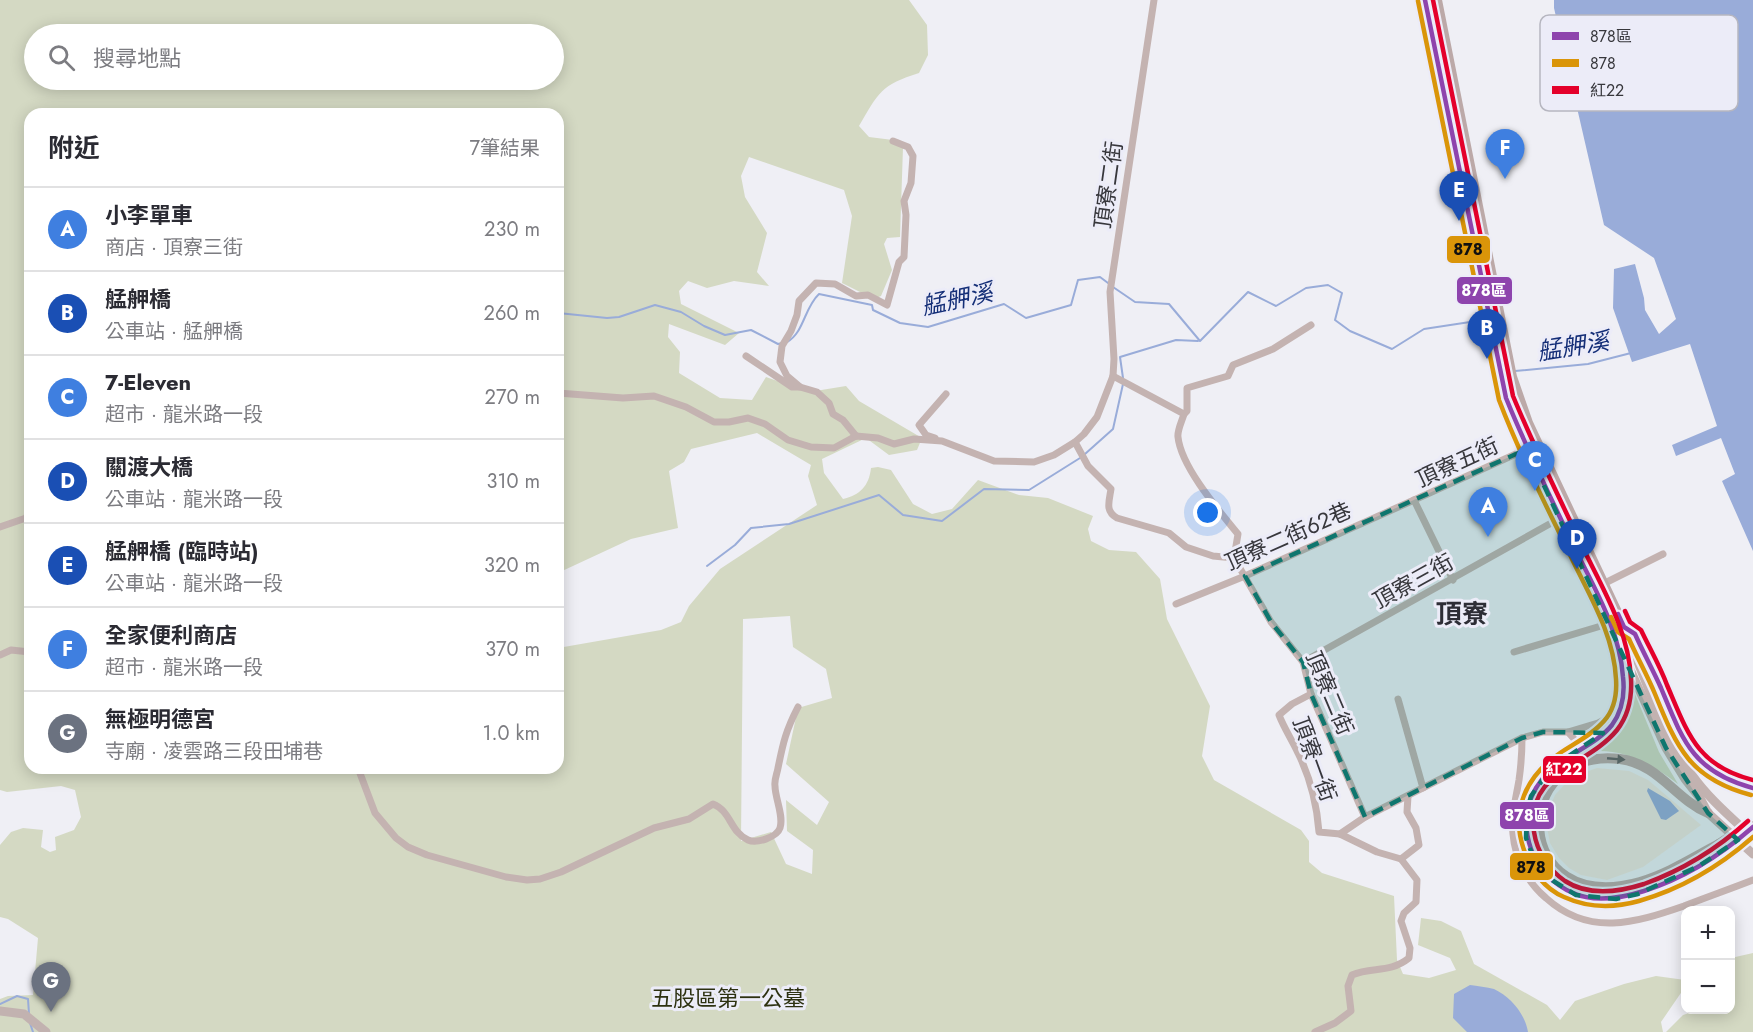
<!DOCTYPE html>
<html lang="zh-TW">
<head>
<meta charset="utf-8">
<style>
  body { margin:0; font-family:Jost,"Noto Sans TC",sans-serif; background:#f7f7f7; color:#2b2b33 }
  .controls { position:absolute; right:18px; bottom:18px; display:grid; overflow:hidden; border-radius:12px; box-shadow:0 3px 15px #0003 }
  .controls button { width:54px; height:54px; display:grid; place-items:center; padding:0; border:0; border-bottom:2px solid #e1e1e2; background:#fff; color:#2b2b33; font:30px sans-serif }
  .you { position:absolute; left:1208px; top:513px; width:21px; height:21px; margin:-15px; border:4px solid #fff; border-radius:50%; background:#1a73e8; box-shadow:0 0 0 9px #1a73e833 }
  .badge { display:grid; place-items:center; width:39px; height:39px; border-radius:50%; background:#77777d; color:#fff; font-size:20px; font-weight:700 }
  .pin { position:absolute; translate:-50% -50px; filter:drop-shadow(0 2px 3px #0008) }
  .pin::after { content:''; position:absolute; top:32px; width:21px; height:18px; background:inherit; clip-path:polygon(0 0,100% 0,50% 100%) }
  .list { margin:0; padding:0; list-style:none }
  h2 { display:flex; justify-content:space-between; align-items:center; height:78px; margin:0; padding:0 24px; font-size:26px }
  h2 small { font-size:20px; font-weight:400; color:#7c7c81 }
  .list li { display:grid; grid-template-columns:39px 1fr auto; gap:18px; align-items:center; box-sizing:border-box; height:84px; padding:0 24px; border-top:2px solid #e1e1e2 }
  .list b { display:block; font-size:22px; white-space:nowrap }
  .list p { margin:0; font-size:20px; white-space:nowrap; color:#7c7c81 }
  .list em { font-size:20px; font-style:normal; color:#7c7c81 }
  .icon { flex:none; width:33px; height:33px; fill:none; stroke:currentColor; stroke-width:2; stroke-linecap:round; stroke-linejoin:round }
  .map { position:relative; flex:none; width:1753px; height:1032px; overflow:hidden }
  .search { position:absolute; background:#fff; box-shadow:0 3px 15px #0003; left:24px; top:24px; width:540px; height:66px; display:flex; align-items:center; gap:15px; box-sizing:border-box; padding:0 21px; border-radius:33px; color:#7c7c81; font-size:22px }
  .panel { position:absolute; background:#fff; box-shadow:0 3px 15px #0003; left:24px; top:108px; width:540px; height:666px; border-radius:18px }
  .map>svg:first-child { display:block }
</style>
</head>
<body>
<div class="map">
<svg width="1753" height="1032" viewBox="0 0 1753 1032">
  <rect width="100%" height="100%" fill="#efeff5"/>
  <path fill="#f1e7e0" d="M1597 768 1629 771 1648 780 1701 825 1643 867 1607 880 1581 875 1569 868 1559 858 1550 843 1547 827 1549 809 1555 795 1566 783 1577 775Z"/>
  <g fill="#d4d9c3" fill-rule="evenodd">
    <path d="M0 0H909L927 25 928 55 919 73C881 85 879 92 859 126L869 137 901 141 903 147 900 237 887 238 884 244 892 270 881 296 874 299 842 283 852 216 844 190 749 157 741 176 745 197 767 233 757 272 769 286 734 281 707 288 688 281 679 291 681 304 739 333 725 345 669 324 668 337 680 352 679 373 720 398 752 400 766 377 809 392 846 386 859 401 922 438 917 450 889 455 866 438 822 459 824 473 843 499C860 495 869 486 871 468L878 467 891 470 913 504 932 514 952 509 978 480 1019 495 1048 498 1093 516 1088 529 1091 541 1109 550 1136 552 1160 579 1167 619 1210 706 1202 756 1214 780 1301 830 1309 841V862L1322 873 1394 896 1397 960 1403 974 1429 978 1456 970 1450 958 1418 945 1421 918 1441 921 1461 931 1474 964 1547 1005 1560 1020 1575 1001 1624 984 1656 976 1685 980V987L1661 1022 1663 1032H0V999L8 996 33 995 38 938 8 919 0 917V845L11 832 23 828 43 830 41 847 50 852 56 850 55 837 74 830 81 817 75 790 61 786 7 792 0 790ZM34 34H554V80H34ZM30 114H558V575L560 572 631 539 678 528 669 471 684 462 691 449 757 433 811 465 808 476 817 505 720 569 689 606 681 622 661 630 558 648V768H30ZM790 616 793 647 826 669 832 698 798 708 786 764 829 802 817 825 786 800 787 831 813 850 812 874 786 864 771 832 741 841 743 619Z"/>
    <path d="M1625 670 1659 752 1678 784C1648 761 1618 745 1580 753L1614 728Z"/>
    <path d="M1753 953V1032H1666L1683 1015 1698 1010H1730L1731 967 1733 966 1731 958Z"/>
  </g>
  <g fill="#99acd9">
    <path d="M1554 0H1753V551L1722 481 1735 474 1721 438 1676 456 1672 445 1717 426 1690 344 1632 362 1613 308 1614 269 1635 264 1644 298 1645 310 1659 334 1676 319 1654 258 1604 225 1554 8Z"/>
    <path d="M1648 788 1670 801 1679 811 1666 820 1661 819 1647 791Z"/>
    <path d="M1470 985C1477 986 1487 987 1494 989 1511 997 1525 1014 1528 1032H1467L1453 1018 1454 994Z"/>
  </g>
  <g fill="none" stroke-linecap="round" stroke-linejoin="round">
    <g stroke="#99acd9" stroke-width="2">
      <path d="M1113 287 1135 302 1169 304 1200 341 1248 292 1276 306 1306 288 1328 285 1342 293 1335 320 1350 331 1392 349 1424 329 1470 322 1487 334"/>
      <path d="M558 313 607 318 619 317 655 305 681 312 704 326 725 335 751 330 778 344 782 343"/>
      <path d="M787 342C804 333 804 308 819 294L872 305 873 310 900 323 928 327 1004 304 1026 318 1071 305 1078 280 1100 277 1108 283"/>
      <path d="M1515 371 1588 364 1631 353"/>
      <path d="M1123 378 1120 357 1176 340 1198 341"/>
      <path d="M1085 454 1113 429 1123 384"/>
      <path d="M707 566 735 545 751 528 789 524 879 495 903 515 942 521 984 489 1029 490 1080 458"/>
      <path d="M0 1004 17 996 28 999 29 1014"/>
      <path d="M30 1023 33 1032"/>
    </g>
    <g stroke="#c4b3b1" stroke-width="7">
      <path d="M746 356 792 387H800"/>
      <path d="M1113 376 1184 414C1182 421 1177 431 1178 437 1181 467 1220 512 1238 534L1234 558 1271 622 1303 662 1311 694 1365 817"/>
      <path d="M558 393 623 398 654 396 686 407 714 422H729L748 418 765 424 788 440 811 447 834 448 856 436 878 438 894 444 914 439 942 441 994 461 1034 462 1054 455 1075 442 1084 434 1097 417 1113 376 1114 359 1110 292 1154 0"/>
      <path d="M1184 414 1187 411V388L1228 376 1233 365 1273 349 1311 325"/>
      <path d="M856 436 843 420 833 414 829 403 817 392 800 387 787 376 780 362 782 346 791 331 797 315 799 301 816 283 835 284 856 296 868 295 887 305 899 262 904 257 906 215 904 201 911 183 913 156 908 147 893 141"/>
      <path d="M935 438 926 435 919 425 946 394"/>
      <path d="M1075 442 1088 466 1111 489C1109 502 1105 511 1117 518L1169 533 1186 547 1213 556 1234 558"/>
      <path d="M0 527 26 518 30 510"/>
      <path d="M1453 580 1414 500 1527 449"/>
      <path d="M1605 583 1663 554"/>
      <path d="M1176 604 1245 576 1414 500"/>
      <path d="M1514 652 1611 623"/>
      <path d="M0 655 11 650 30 652"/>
      <path d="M1303 662 1562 517"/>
      <path d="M1311 694 1292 704 1279 715C1284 728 1292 740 1298 753 1310 777 1317 806 1319 832L1340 834 1377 852 1401 859 1419 845 1416 828 1407 812 1408 796"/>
      <path d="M1398 699 1423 788"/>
      <path d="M1568 732 1598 723 1619 712"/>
      <path d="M1522 738C1522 752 1521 766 1519 780 1516 798 1511 816 1513 834 1515 858 1527 882 1546 898 1589 937 1635 923 1684 906 1707 897 1730 889 1753 880"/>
      <path d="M358 768 375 813 396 838 408 847 427 855 506 877 527 880 540 879 561 872 654 828 689 819 713 804C731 811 730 832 748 840 757 844 777 837 780 828 784 816 775 798 775 786 774 780 777 774 778 768 783 743 786 730 798 707"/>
      <path d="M1340 834 1365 817 1522 738 1543 732H1568L1582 748"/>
      <path d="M1315 1032 1335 1023 1351 1011 1348 986 1352 975C1372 966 1389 974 1409 958L1410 948 1401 921 1404 913 1416 902 1417 880 1401 859"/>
    </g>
    <g stroke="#c2b2b0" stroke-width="9">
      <path d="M1625 629C1645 678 1662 732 1692 775 1709 799 1732 818 1753 838"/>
      <path d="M1622 652 1666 748 1685 779 1700 798 1708 813 1753 854"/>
      <path d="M0 1011 24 1014 46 1032"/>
    </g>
    <g stroke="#bca9a8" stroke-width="10">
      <path d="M1425 0 1499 370 1506 398 1524 442 1611 623C1620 650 1630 685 1619 712 1605 749 1550 754 1531 794 1522 814 1524 841 1536 859 1585 934 1666 887 1723 850"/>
      <path d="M1437 0 1512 377 1528 423 1624 627C1637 636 1641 647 1647 660 1675 716 1681 776 1753 788"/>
      <path d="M1708 813C1675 799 1659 764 1620 759 1508 746 1510 919 1640 882 1668 874 1694 857 1719 844"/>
    </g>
    <g stroke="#bca9a8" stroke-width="10">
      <path d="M1719 844 1739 831 1753 826"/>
      <path d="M1723 850 1747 833"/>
    </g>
    <defs>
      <g id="bus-1">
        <path d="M1425 0 1506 398C1527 450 1552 500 1576 551 1596 591 1620 632 1623 677 1625 694 1622 711 1612 725 1600 740 1580 749 1564 760 1533 780 1518 812 1531 849 1538 869 1554 885 1573 893 1595 903 1622 898 1644 891 1685 878 1721 855 1753 827"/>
        <path d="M1618 614 1624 627 1635 634C1643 652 1653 670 1661 688 1683 741 1693 772 1753 788"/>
      </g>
      <g id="bus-2">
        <path d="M1418 1 1499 400C1520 455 1547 507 1573 561 1591 598 1614 636 1616 679 1617 694 1614 710 1604 721 1592 735 1575 743 1560 753 1526 776 1510 811 1524 850 1530 870 1545 889 1564 897 1588 908 1614 908 1639 901 1681 889 1720 866 1753 837"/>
        <path d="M1611 617 1618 632 1629 639C1637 657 1647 675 1655 694 1677 748 1690 779 1751 795"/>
      </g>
      <g id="bus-3">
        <path d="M1433 0 1513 396C1534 447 1559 497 1583 548 1603 589 1629 632 1631 679 1632 697 1628 716 1617 730 1587 767 1525 771 1534 832 1537 852 1549 870 1565 881 1588 896 1619 892 1644 884 1683 870 1717 849 1748 821"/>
        <path d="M1625 611 1630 622 1641 630C1650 649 1660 666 1667 685 1688 734 1697 766 1753 780"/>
      </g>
    </defs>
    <use href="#bus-1" stroke="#ececf8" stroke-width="9"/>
    <use href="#bus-2" stroke="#ececf8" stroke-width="9"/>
    <use href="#bus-3" stroke="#ececf8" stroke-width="9"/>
    <use href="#bus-1" stroke="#8e44ad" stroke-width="4.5"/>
    <use href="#bus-2" stroke="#da9509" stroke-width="4.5"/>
    <use href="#bus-3" stroke="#e4002b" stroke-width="4.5"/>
  </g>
  <defs><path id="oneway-solid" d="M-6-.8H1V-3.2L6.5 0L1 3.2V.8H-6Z" transform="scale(1.5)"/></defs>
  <use fill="#665f62" href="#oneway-solid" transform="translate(1616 759) rotate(5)"/>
  <path fill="#0f766e" fill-opacity="0.2" stroke="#0f766e" stroke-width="4.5" stroke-dasharray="12 8" stroke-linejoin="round" d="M1527 449 1666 748 1708 813 1738 840 1699 866 1638 894 1616 899 1576 895 1550 879 1532 854 1526 838 1527 810 1531 796 1551 768 1603 733 1543 732 1522 738 1365 817 1311 694 1303 662 1271 622 1245 576Z"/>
  <g text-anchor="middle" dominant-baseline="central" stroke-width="6" stroke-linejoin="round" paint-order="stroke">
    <g font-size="22" fill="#37373c" stroke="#ececf8">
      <text transform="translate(1108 185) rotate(-82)">頂寮二街</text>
      <text transform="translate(1457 462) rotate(-25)">頂寮五街</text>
      <text transform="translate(1288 536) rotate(-24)">頂寮二街62巷</text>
      <text transform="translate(1413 581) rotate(-29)">頂寮三街</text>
      <text transform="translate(1330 693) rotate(67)">頂寮二街</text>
      <text transform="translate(1315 759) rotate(70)">頂寮一街</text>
    </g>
    <g font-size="22" fill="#2d3111" stroke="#ececf8">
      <text x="728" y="998">五股區第一公墓</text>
    </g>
    <g font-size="24" font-style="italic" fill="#142e77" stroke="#ececf8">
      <text transform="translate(957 299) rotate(-12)">艋舺溪</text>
      <text transform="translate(1573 346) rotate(-9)">艋舺溪</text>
    </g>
    <g font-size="26" font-weight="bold" fill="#2d2d36" stroke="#ececf8">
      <text x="1462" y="614">頂寮</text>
    </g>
  </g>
  <rect x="1540" y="15" width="198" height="96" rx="9" fill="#ececf8" stroke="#b6b6c0" stroke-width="1.5"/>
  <rect x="1552" y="32" width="27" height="8" fill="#8e44ad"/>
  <rect x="1552" y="59" width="27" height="8" fill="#da9509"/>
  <rect x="1552" y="86" width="27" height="8" fill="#e4002b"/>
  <g font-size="16" fill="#37373c">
    <text x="1590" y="42">878區</text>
    <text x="1590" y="69">878</text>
    <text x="1590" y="96">紅22</text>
  </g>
  <g stroke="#ececf8" stroke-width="2">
    <rect x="1446" y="235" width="45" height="29" rx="6" fill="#da9509"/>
    <rect x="1456" y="276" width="57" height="29" rx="6" fill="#8e44ad"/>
    <rect x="1542" y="755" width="45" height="29" rx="6" fill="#e4002b"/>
    <rect x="1499" y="801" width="56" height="29" rx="6" fill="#8e44ad"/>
    <rect x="1509" y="852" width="45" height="29" rx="6" fill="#da9509"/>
  </g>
  <g font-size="16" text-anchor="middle" font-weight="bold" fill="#fff">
    <text x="1484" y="296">878區</text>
    <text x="1564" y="775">紅22</text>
    <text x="1527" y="821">878區</text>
  </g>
  <g font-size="16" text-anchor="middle" font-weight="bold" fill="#111">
    <text x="1468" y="255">878</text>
    <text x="1531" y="873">878</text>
  </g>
</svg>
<div class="controls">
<button>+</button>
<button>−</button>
</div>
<div class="you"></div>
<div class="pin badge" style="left:1488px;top:537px;background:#3f7fe0">A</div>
<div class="pin badge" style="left:1487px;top:359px;background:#1a4fb4">B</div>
<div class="pin badge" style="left:1535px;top:491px;background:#3f7fe0">C</div>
<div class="pin badge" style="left:1577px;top:569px;background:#1a4fb4">D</div>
<div class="pin badge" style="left:1459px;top:221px;background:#1a4fb4">E</div>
<div class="pin badge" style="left:1505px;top:179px;background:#3f7fe0">F</div>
<div class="pin badge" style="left:51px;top:1012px;background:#6b7280">G</div>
<div class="search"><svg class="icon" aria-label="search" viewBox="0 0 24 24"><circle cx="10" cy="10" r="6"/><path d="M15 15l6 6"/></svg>搜尋地點</div>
<section class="panel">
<h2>附近<small>7筆結果</small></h2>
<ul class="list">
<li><span class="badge" style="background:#3f7fe0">A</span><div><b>小李單車</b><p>商店 · 頂寮三街</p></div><em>230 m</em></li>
<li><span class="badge" style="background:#1a4fb4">B</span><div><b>艋舺橋</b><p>公車站 · 艋舺橋</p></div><em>260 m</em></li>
<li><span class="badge" style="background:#3f7fe0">C</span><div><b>7-Eleven</b><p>超市 · 龍米路一段</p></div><em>270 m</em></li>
<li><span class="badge" style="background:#1a4fb4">D</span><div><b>關渡大橋</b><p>公車站 · 龍米路一段</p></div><em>310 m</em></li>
<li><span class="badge" style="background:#1a4fb4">E</span><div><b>艋舺橋 (臨時站)</b><p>公車站 · 龍米路一段</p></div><em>320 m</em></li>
<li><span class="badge" style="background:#3f7fe0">F</span><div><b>全家便利商店</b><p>超市 · 龍米路一段</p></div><em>370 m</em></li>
<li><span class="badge" style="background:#6b7280">G</span><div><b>無極明德宮</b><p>寺廟 · 凌雲路三段田埔巷</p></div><em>1.0 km</em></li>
</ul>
</section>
</div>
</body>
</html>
